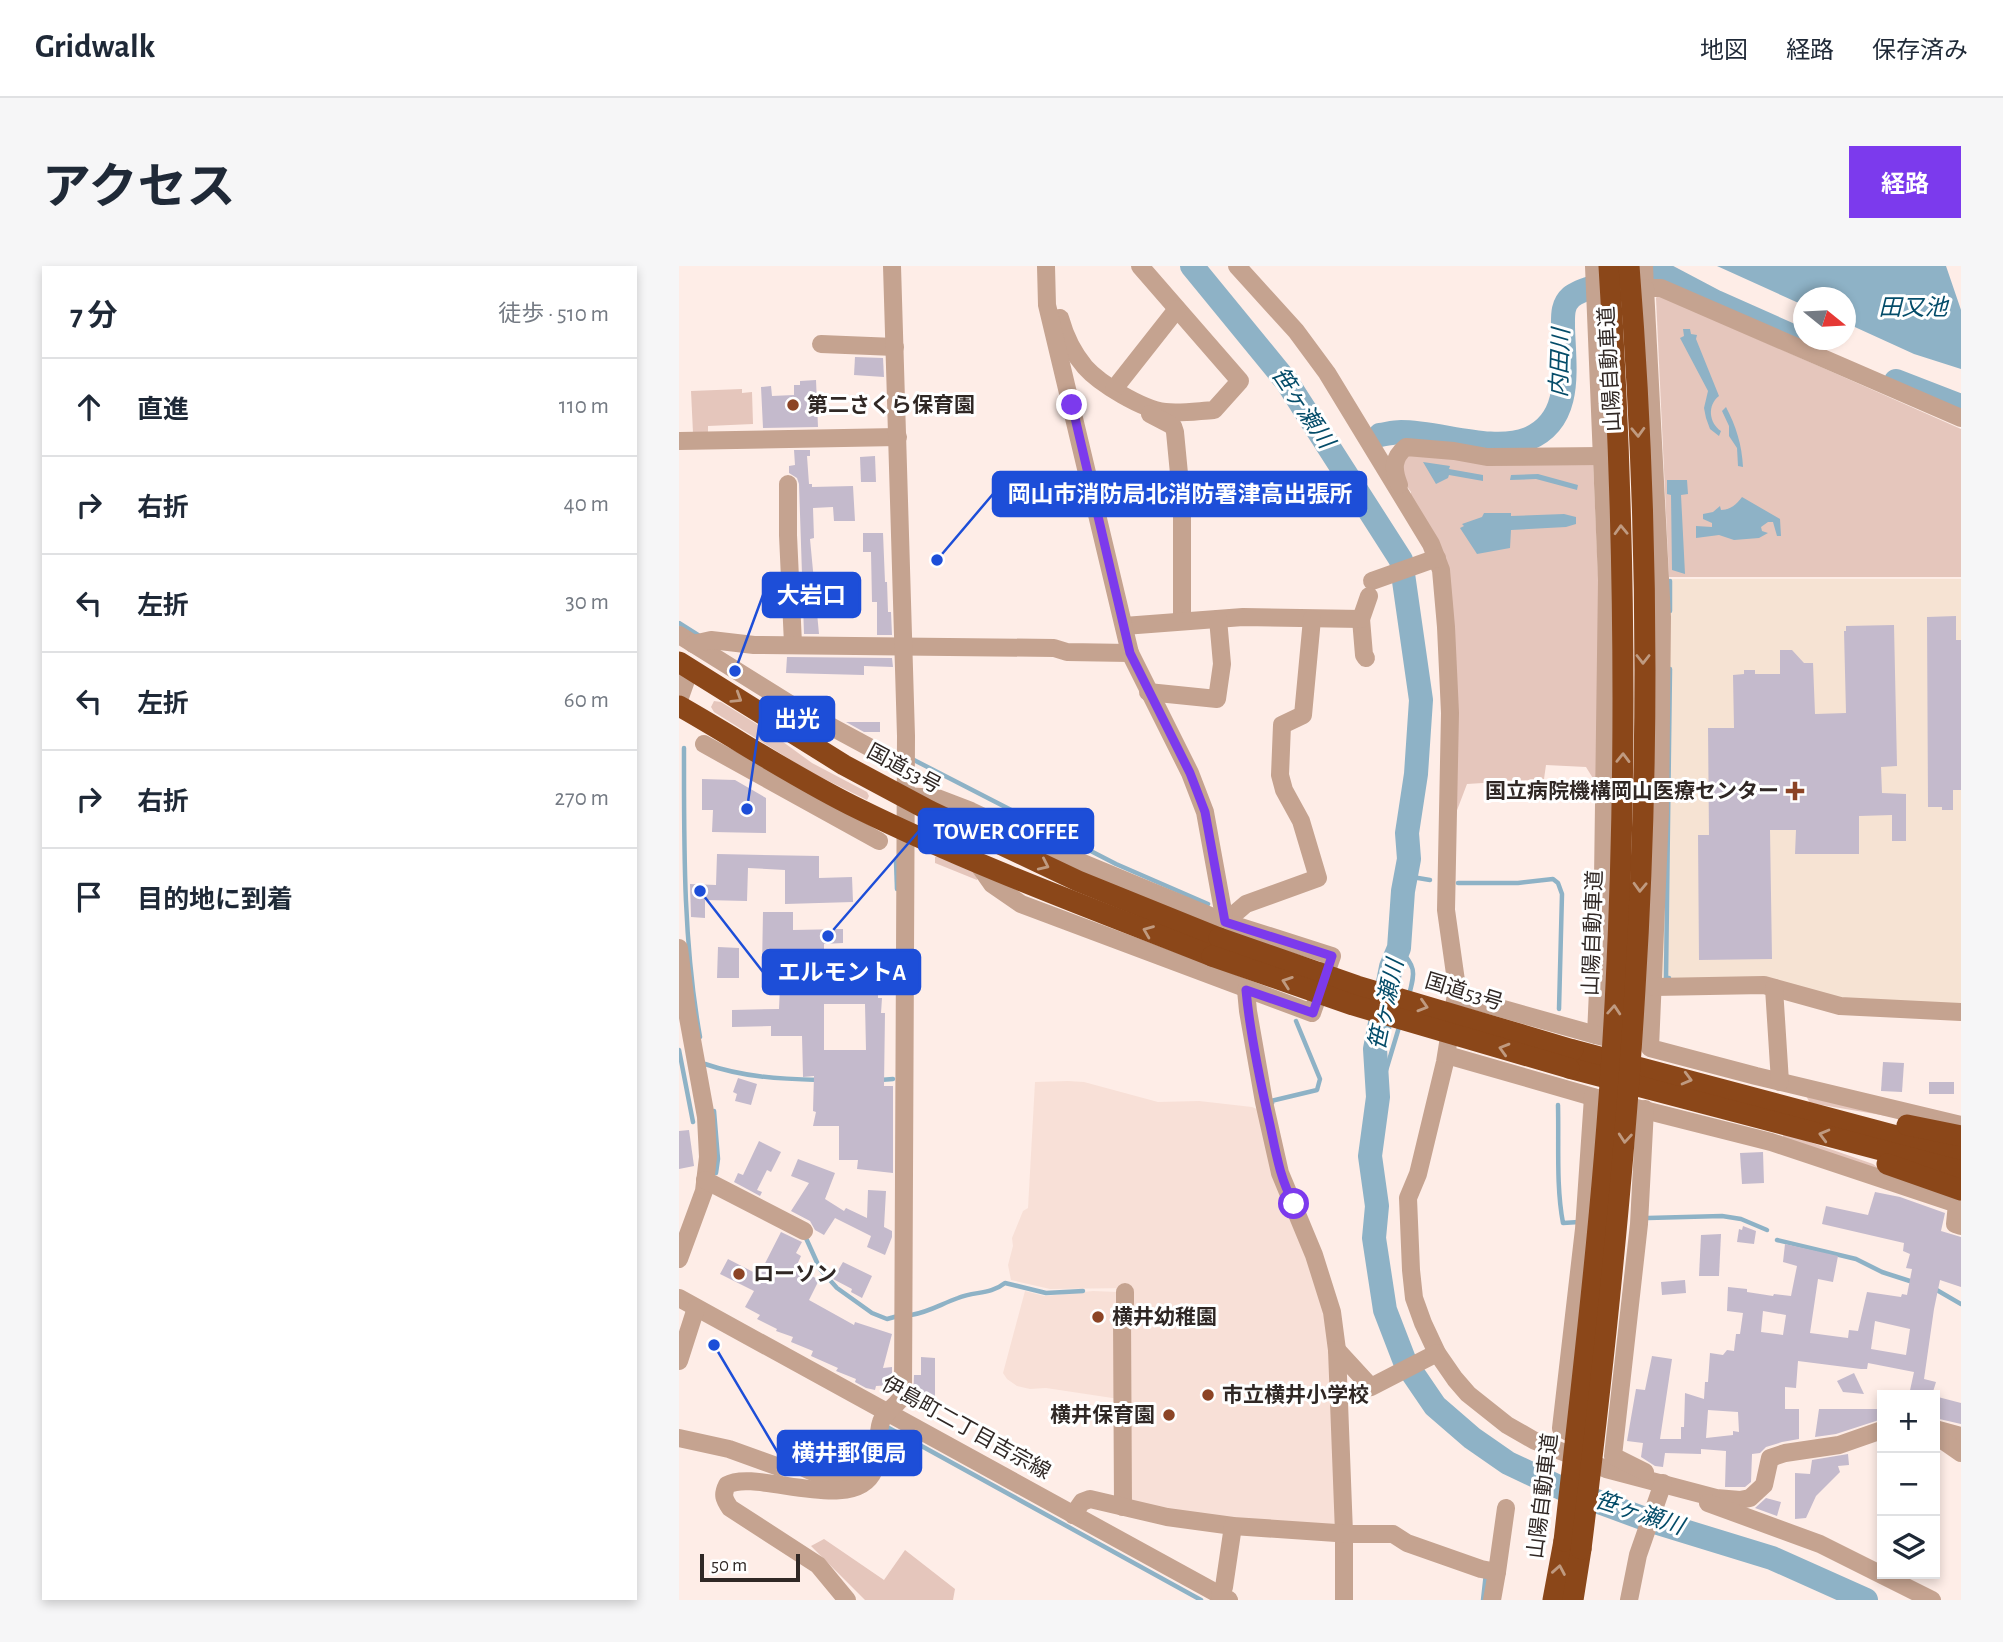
<!DOCTYPE html>
<html lang="ja">
<head>
<meta charset="utf-8">
<style>
  body { margin:0; font-family:"Alegreya Sans","Noto Sans JP",sans-serif; background:#f6f6f7; color:#1f2937 }
  .controls { position:absolute; right:21px; bottom:21px; display:grid; overflow:hidden; border-radius:0px; box-shadow:0 4px 10px #0003 }
  .controls button { width:63px; height:63px; display:grid; place-items:center; padding:0; border:0; border-bottom:2px solid #e0e1e3; background:#fff; color:#1f2937; font:35px sans-serif }
  .compass { position:absolute; left:1114px; top:21px; width:63px; height:63px; border-radius:50%; background:#fff; box-shadow:0 4px 10px #0003; rotate:108deg }
  .scale { position:absolute; left:21px; bottom:18px; width:100px; box-sizing:border-box; padding-left:7px; border:4px solid #302825; border-top:0; font-size:19px; line-height:24px; white-space:nowrap; color:#302825; -webkit-text-stroke:5px #fff; paint-order:stroke }
  .stop { position:absolute; width:21px; height:21px; margin:-16px; border:5px solid #7c3aed; border-radius:50%; background:#fff }
  .stop.end { background:#7c3aed; border-color:#fff; box-shadow:0 2px 7px #0008 }
  .list { margin:0; padding:0; list-style:none }
  h2 { display:flex; justify-content:space-between; align-items:center; height:91px; margin:0; padding:0 28px; font-size:30px }
  h2 small { font-size:23px; font-weight:400; color:#747a83 }
  .list li { display:grid; grid-template-columns:46px 1fr auto; gap:21px; align-items:center; box-sizing:border-box; height:98px; padding:0 28px; border-top:2px solid #e0e1e3 }
  .list b { display:block; font-size:26px; white-space:nowrap }
  .list em { font-size:23px; font-style:normal; color:#747a83 }
  .icon { flex:none; width:38px; height:38px; fill:none; stroke:currentColor; stroke-width:2; stroke-linecap:round; stroke-linejoin:round }
  .map { position:relative; flex:none; width:1282px; height:1334px; overflow:hidden; border-radius:0px }
  header { display:flex; align-items:center; gap:42px; box-sizing:border-box; height:98px; padding:0 35px; background:#fff; border-bottom:2px solid #e0e1e3 }
  header strong { font-size:33px }
  nav { display:flex; gap:38px; margin-inline-start:auto; font-size:24px }
  .intro { display:flex; align-items:center; justify-content:space-between; box-sizing:border-box; height:168px; padding:0 42px }
  h1 { margin:0; font-size:49px }
  .button { padding:18px 32px; border-radius:0px; background:#7c3aed; color:#fff; font-size:24px; font-weight:700 }
  main { display:flex; gap:42px; padding:0 42px }
  aside { flex:1; background:#fff; border-radius:0px; box-shadow:0 4px 10px #0003 }
  .map>svg:first-child { display:block }
</style>
</head>
<body>
<header>
<strong>Gridwalk</strong>
<nav><a>地図</a><a>経路</a><a>保存済み</a></nav>
</header>
<div class="intro"><h1>アクセス</h1><a class="button">経路</a></div>
<main>
<aside>
<h2>7 分<small>徒歩 · 510 m</small></h2>
<ul class="list">
<li><svg class="icon" aria-label="ahead" viewBox="0 0 24 24"><path d="M12 20V5M6 11l6-6 6 6"/></svg><div><b>直進</b></div><em>110 m</em></li>
<li><svg class="icon" aria-label="right" viewBox="0 0 24 24"><path d="M7 20v-9h11M14 6l5 5-5 5"/></svg><div><b>右折</b></div><em>40 m</em></li>
<li><svg class="icon" aria-label="left" viewBox="0 0 24 24"><path d="M17 20v-9H6M10 6l-5 5 5 5"/></svg><div><b>左折</b></div><em>30 m</em></li>
<li><svg class="icon" aria-label="left" viewBox="0 0 24 24"><path d="M17 20v-9H6M10 6l-5 5 5 5"/></svg><div><b>左折</b></div><em>60 m</em></li>
<li><svg class="icon" aria-label="right" viewBox="0 0 24 24"><path d="M7 20v-9h11M14 6l5 5-5 5"/></svg><div><b>右折</b></div><em>270 m</em></li>
<li><svg class="icon" aria-label="arrive" viewBox="0 0 24 24"><path d="M6 21V4h12l-3 4 3 4H6"/></svg><div><b>目的地に到着</b></div></li>
</ul>
</aside>
<div class="map">
<svg width="1282" height="1334" viewBox="0 0 1282 1334">
  <rect width="100%" height="100%" fill="#feede7"/>
  <g fill="#f8e0d7">
    <path d="M389 815 405 816 479 836 520 835 573 841 580 844 648 1038 660 1262 522 1253 450 1239 448 1048 453 1022 371 1023 332 1014 329 999 334 980 333 972 344 945 349 942 356 816Z"/>
    <path d="M346 1025 366 1030 414 1025 439 1026 440 1133 367 1122 351 1123 338 1120 328 1113 324 1107Z"/>
  </g>
  <path fill="#f6e3d3" d="M988 313H1282V742L1158 734 986 714 982 711Z"/>
  <g fill="#e5c6bc">
    <path d="M979 29 1282 163V311H990L977 32Z"/>
    <path d="M63 123V127L73 126 74 158 29 160V166L14 167 12 125Z"/>
    <path d="M723 189 914 195 920 331V516L915 514 907 501 867 499 865 513 788 518 772 560 767 309 731 239 732 226 721 211Z"/>
    <path d="M35 435 42 436 89 465 133 497 188 526 190 530 188 534 131 506 35 446 32 441Z"/>
    <path d="M259 590 292 602 300 610 298 614 256 597V591Z"/>
    <path d="M1126 828 1214 851 1131 837Z"/>
    <path d="M1105 867 1194 898 1203 905 1103 873Z"/>
    <path d="M145 1273 205 1314 226 1284 276 1323 274 1334H186L132 1280Z"/>
  </g>
  <g fill="#8eb2c6">
    <path d="M1038 0H1267L1282 44V103L1235 88 1167 57V32H1125L1124 39Z"/>
    <path d="M1004 63H1011L1012 68 1018 69 1017 73 1040 130C1028 139 1030 157 1042 165L1040 170 1031 163 1027 152 1025 142 1029 125 1001 72 1005 70Z"/>
    <path d="M1047 141C1057 160 1063 179 1064 201L1059 200 1058 182 1050 170V160L1043 145Z"/>
    <path d="M744 196 771 200 770 203 804 209V215L770 209 769 212 757 218Z"/>
    <path d="M859 208 899 219 898 224 857 213 831 214 832 209Z"/>
    <path d="M988 214H1008L1009 228 1002 229 1006 308 993 304 992 229 988 228Z"/>
    <path d="M1063 231 1101 253 1102 270H1098L1094 256H1089L1082 261 1083 265 1089 267 1080 272 1055 274 1040 269 1017 272V260L1033 261V257L1024 253V248L1034 246 1041 240 1042 244C1051 244 1058 238 1063 231Z"/>
    <path d="M805 247H832V250L885 248 897 251V258L887 261 832 264 831 282 798 288 781 262 785 260 783 258 803 251Z"/>
  </g>
  <g fill="none" stroke-linecap="round" stroke-linejoin="round">
    <g stroke="#8eb2c6" stroke-width="4.5">
      <path d="M978 5 981 0"/>
      <path d="M991 315V345"/>
      <path d="M0 357 19 369"/>
      <path d="M5 482C5 579 4 675 21 771"/>
      <path d="M233 493 437 598 529 638"/>
      <path d="M217 595 218 623"/>
      <path d="M727 610 751 614"/>
      <path d="M779 617H839L874 613 879 617 883 628 880 743"/>
      <path d="M720 682C736 702 737 703 730 729"/>
      <path d="M990 712H987L991 403"/>
      <path d="M0 784 14 856"/>
      <path d="M26 798C64 811 100 813 140 814"/>
      <path d="M201 814 214 813"/>
      <path d="M699 831 721 758"/>
      <path d="M593 837 592 835 638 824 641 813 617 755"/>
      <path d="M879 839C880 878 877 920 884 957L900 956"/>
      <path d="M35 845 39 893 37 907"/>
      <path d="M969 952 1043 950 1062 953 1088 964"/>
      <path d="M126 970 141 1003 158 1022 193 1047 208 1053 219 1050"/>
      <path d="M1098 974 1177 993 1203 1006 1234 1016"/>
      <path d="M1256 1023 1282 1038"/>
      <path d="M232 1049C250 1046 262 1038 279 1032 296 1025 311 1029 326 1017L367 1027 404 1025"/>
      <path d="M208 1161 522 1334"/>
      <path d="M804 1334 807 1307"/>
    </g>
    <g stroke="#8eb2c6" stroke-width="24">
      <path d="M513 0 608 116 722 294 742 434 737 508 728 567 730 593 724 625 720 682 712 701 696 783 699 831 691 890 698 940 695 972 706 1044 726 1096 756 1140 793 1172 829 1197 882 1222 966 1253 1093 1292 1187 1334"/>
      <path d="M1217 115 1282 140"/>
      <path d="M701 169C708 168 715 166 722 166 761 166 813 187 849 173 895 154 885 101 884 61 884 50 883 39 892 31 904 20 959 10 978 5L1037 36 1136 80"/>
    </g>
  </g>
  <g fill="#c4bacc" fill-rule="evenodd">
    <path d="M176 91 204 92 205 111 175 109Z"/>
    <path d="M137 114 139 161 84 162 82 121 92 120 93 130 115 129V119H121V115Z"/>
    <path d="M115 184H131V190H128L130 218H133V221L174 220 176 255H155L154 241 134 242 135 272 131 273 140 368H125L120 218 118 212 110 207V200L116 199Z"/>
    <path d="M196 190 197 216H182L181 191Z"/>
    <path d="M184 267H204L206 316H208L209 346H212L213 369H198V336H193L192 286H184Z"/>
    <path d="M1277 350V374H1282V524H1274V544H1263V541H1249L1248 351Z"/>
    <path d="M1215 359 1218 500 1202 501 1203 527 1227 528V575H1213V549L1180 550V588H1116L1117 564H1091L1093 693 1020 694 1019 569H1030L1029 462H1055L1054 409 1065 408V404H1076V408H1101V384H1113L1125 397H1134L1136 448 1167 447 1165 365H1167V360Z"/>
    <path d="M108 391 213 392 214 401 185 400V409L107 407Z"/>
    <path d="M167 456H201V466H185Z"/>
    <path d="M23 513 56 514 87 532V567L33 566 34 544H23Z"/>
    <path d="M38 588 140 590V612L173 611 174 636 106 638V604L69 602 68 635 26 634V652L12 651 11 618 37 619Z"/>
    <path d="M84 646H114V664L164 663V677L145 678V722L199 724V732H203L202 747H206L205 820H214V907L178 903 179 894H160V860H134L137 846 134 845 135 810 124 811 123 770H92V760L53 761V744L100 743 101 721H120L119 700H83ZM145 738H186L187 784H145Z"/>
    <path d="M39 681 60 682V712H38Z"/>
    <path d="M1204 796 1225 797 1223 826 1202 825Z"/>
    <path d="M59 812 78 818 72 839 56 835 58 828 54 826Z"/>
    <rect x="1250" y="816" width="25" height="12"/>
    <path d="M10 864 15 900 0 903V865Z"/>
    <path d="M80 875 102 886 92 906 88 904 78 924 83 926 81 930 55 916 59 907 64 909Z"/>
    <path d="M1084 886 1085 917 1063 918 1061 887Z"/>
    <path d="M119 893 156 907 146 933 165 945 167 942 188 952 189 924 207 925 205 961 213 965V971L206 989 188 981 192 970 156 952 145 969 136 964 131 955 112 945 130 917 112 910Z"/>
    <path d="M1196 926 1221 931 1266 947 1262 965 1282 971V1021L1261 1014 1255 1043 1245 1113 1257 1116 1253 1129H1230L1235 1106 1189 1097 1188 1103H1182L1119 1095 1117 1122 1106 1121V1143H1120V1173L1103 1176 1087 1181 1081 1187 1073 1188 1072 1216 1066 1221H1046L1047 1185 1022 1183V1188L986 1187 984 1201 976 1200 962 1191 964 1177 948 1175 957 1123 966 1124 973 1090 993 1093 981 1173H1002V1161H1005L1006 1127 1025 1133 1026 1116H1029L1031 1087 1044 1089 1048 1084 1055 1085 1057 1068H1061L1064 1047 1048 1045 1049 1021 1068 1023V1026L1094 1030 1095 1028 1112 1030 1118 1000 1104 996 1106 978 1159 990 1154 1016 1139 1013 1131 1067 1169 1072 1170 1064 1179 1065 1188 1026 1222 1031 1223 1028 1228 1029 1233 1003 1227 1002 1231 988 1224 985 1225 977 1143 958 1147 940 1189 949ZM1084 1045 1107 1049 1104 1069 1082 1066ZM1196 1055 1231 1063 1227 1089 1192 1083ZM1029 1144 1059 1146 1060 1166 1054 1165V1169L1027 1172Z"/>
    <path d="M1064 960 1077 965 1075 978 1058 976 1060 963 1063 964Z"/>
    <path d="M102 966 123 976 117 987 122 990 117 1001 140 1014 130 1034 175 1059 176 1056 213 1068 204 1102 213 1101V1119L197 1120 196 1124 187 1122 176 1116 177 1113 157 1105 159 1102 132 1090 134 1085 112 1076 114 1071 97 1065 98 1063 78 1053 81 1049 66 1041 75 1025 41 1008 49 993 80 1009Z"/>
    <path d="M1042 968 1040 1010H1020L1022 969Z"/>
    <path d="M164 996 193 1010 183 1032 172 1026 173 1023 154 1013Z"/>
    <path d="M1006 1014 1007 1027 983 1029 982 1016Z"/>
    <path d="M242 1091 256 1092V1133L234 1132 235 1109H242Z"/>
    <path d="M1175 1107 1185 1128 1164 1126 1158 1115Z"/>
    <path d="M1259 1131 1282 1137V1158L1256 1152Z"/>
    <path d="M1140 1143H1203V1153L1157 1168 1136 1171Z"/>
    <path d="M1169 1188 1170 1199 1159 1200 1161 1206 1137 1230 1127 1252 1116 1253V1207L1131 1208 1133 1194Z"/>
    <path d="M1087 1232 1102 1236 1098 1250 1076 1242Z"/>
  </g>
  <g fill="none" stroke-linecap="round" stroke-linejoin="round">
    <g stroke="#c5a390" stroke-width="18">
      <path d="M558 0 617 65 648 107 752 278 762 304 767 361 771 447 767 644 778 722 766 796 739 908 729 932 732 1004 735 1032 744 1057 758 1087 776 1113 789 1128 828 1159 856 1175 927 1203 1037 1232 1061 1234 1071 1232 1085 1219 1091 1192 1106 1187 1160 1179 1203 1164"/>
      <path d="M915 0 928 314 924 613 917 769 944 776"/>
      <path d="M965 0 966 22H982L1282 152"/>
      <path d="M966 22 983 351 981 547 971 782 1077 810 1282 859"/>
      <path d="M381 52C386 70 394 87 406 101 421 118 463 143 486 146 501 148 519 145 535 144L561 115 461 0"/>
      <path d="M142 78 216 81"/>
      <path d="M435 123 498 43"/>
      <path d="M471 148 494 160 496 166 503 239V354"/>
      <path d="M0 175 219 171"/>
      <path d="M109 218V269L114 378"/>
      <path d="M720 219C714 204 713 192 727 181L775 185 808 191 923 190"/>
      <path d="M503 239H562"/>
      <path d="M693 315 758 292"/>
      <path d="M682 353 685 389 687 392"/>
      <path d="M445 360 564 351 682 353 690 330"/>
      <path d="M0 369 114 440 201 487"/>
      <path d="M14 378 32 374 75 379 375 382 388 386 451 387"/>
      <path d="M469 426 538 433 543 398 539 353"/>
      <path d="M0 434 11 403"/>
      <path d="M25 478 200 575"/>
      <path d="M226 530 258 532 292 545 380 587 546 656 567 638 639 612 622 555 605 524 601 509 603 459 624 449 633 353"/>
      <path d="M299 598 313 618 342 638 633 747 653 690 546 656 526 546 511 507 451 387 368 39 367 0"/>
      <path d="M0 682 8 746 27 851 29 891 25 925 0 993"/>
      <path d="M975 721 1085 719 1161 740 1282 746"/>
      <path d="M1095 722 1101 816"/>
      <path d="M567 724 569 745 585 836 601 907 635 989 653 1046 658 1084 665 1267V1334"/>
      <path d="M778 730 917 769"/>
      <path d="M768 789 914 831 1092 876 1278 938 1276 958 1282 960"/>
      <path d="M26 914 125 965"/>
      <path d="M0 1032 550 1334"/>
      <path d="M658 1084 692 1121 758 1087"/>
      <path d="M0 1095 17 1042"/>
      <path d="M1256 1163 1282 1170"/>
      <path d="M1256 1169 1282 1187"/>
      <path d="M0 1172 50 1183 100 1201 112 1196C132 1205 151 1217 173 1211"/>
      <path d="M906 1175 882 1162 905 963 914 831"/>
      <path d="M966 1206 934 1190 960 958 966 843"/>
      <path d="M1029 1237 1141 1278 1253 1334"/>
      <path d="M444 1241 443 1049 446 1043V1026"/>
      <path d="M394 1249 403 1236 411 1233 488 1251 554 1260 672 1268H714L728 1277 802 1303 818 1306 813 1334"/>
      <path d="M818 1306 827 1242"/>
      <path d="M541 1329 545 1321 554 1260"/>
      <path d="M168 1334 139 1299 51 1242C45 1233 43 1229 48 1219 76 1202 176 1250 195 1204 202 1189 197 1171 202 1156 206 1143 221 1140 224 1127L227 470 213 0"/>
      <path d="M950 1334 959 1289 984 1217"/>
    </g>
    <g stroke="#8b4719" stroke-width="21">
      <path d="M0 396 165 499 251 545 399 615 540 672"/>
      <path d="M0 440C60 474 118 513 180 543 294 599 414 643 533 690"/>
      <path d="M894 784 1282 887"/>
      <path d="M890 802 1282 905"/>
      <path d="M1228 859 1282 870"/>
      <path d="M1208 898 1282 924"/>
      <path d="M874 1334 885 1275"/>
      <path d="M894 1334 902 1283"/>
    </g>
    <g stroke="#8b4719" stroke-width="21">
      <path d="M540 672 678 720 894 784"/>
      <path d="M533 690 674 739 890 802"/>
      <path d="M885 1275C906 1090 928 905 937 719 949 479 945 239 930 0"/>
      <path d="M902 1283C925 1097 945 911 956 723 971 483 969 240 950 0"/>
    </g>
  </g>
  <defs><path id="oneway-chevron" d="M-2-3.5L2.5 0L-2 3.5" fill="none" stroke-width="1.6" stroke-linecap="round" stroke-linejoin="round" transform="scale(1.75)"/></defs>
  <g stroke="#bf9a80">
    <use href="#oneway-chevron" transform="translate(959 166) rotate(88)"/>
    <use href="#oneway-chevron" transform="translate(942 264) rotate(-92)"/>
    <use href="#oneway-chevron" transform="translate(964 393) rotate(90)"/>
    <use href="#oneway-chevron" transform="translate(58 432) rotate(32)"/>
    <use href="#oneway-chevron" transform="translate(944 492) rotate(-89)"/>
    <use href="#oneway-chevron" transform="translate(365 599) rotate(25)"/>
    <use href="#oneway-chevron" transform="translate(961 621) rotate(92)"/>
    <use href="#oneway-chevron" transform="translate(469 665) rotate(-158)"/>
    <use href="#oneway-chevron" transform="translate(608 716) rotate(-161)"/>
    <use href="#oneway-chevron" transform="translate(744 740) rotate(17)"/>
    <use href="#oneway-chevron" transform="translate(935 744) rotate(-86)"/>
    <use href="#oneway-chevron" transform="translate(825 783) rotate(-164)"/>
    <use href="#oneway-chevron" transform="translate(1008 813) rotate(15)"/>
    <use href="#oneway-chevron" transform="translate(1145 869) rotate(-165)"/>
    <use href="#oneway-chevron" transform="translate(946 872) rotate(95)"/>
    <use href="#oneway-chevron" transform="translate(880 1304) rotate(-80)"/>
  </g>
  <g fill="none" stroke-linecap="round" stroke-linejoin="round">
    <path stroke="#7c3aed" stroke-width="9" d="M393 139 451 387 511 507 526 546 546 656 653 690 634 747 567 724C571 769 581 815 591 859 597 887 601 913 615 938"/>
  </g>
  <g fill="#8c4425" stroke="#fff" stroke-width="2.5">
    <circle cx="114" cy="139" r="7"/>
    <path d="M1112.5 514.5h7v7h7v7h-7v7h-7v-7h-7v-7h7z"/>
    <circle cx="60" cy="1008" r="7"/>
    <circle cx="419" cy="1051" r="7"/>
    <circle cx="529" cy="1129" r="7"/>
    <circle cx="490" cy="1149" r="7"/>
  </g>
  <g text-anchor="middle" dominant-baseline="central" stroke-width="6" stroke-linejoin="round" paint-order="stroke">
    <g font-size="21" fill="#302825" stroke="#fff">
      <text transform="translate(931 103) rotate(-93)">山陽自動車道</text>
      <text transform="translate(225 503) rotate(28)">国道53号</text>
      <text transform="translate(914 667) rotate(-88)">山陽自動車道</text>
      <text transform="translate(785 726) rotate(17)">国道53号</text>
      <text transform="translate(287 1162) rotate(29)">伊島町二丁目吉宗線</text>
      <text transform="translate(864 1230) rotate(-83)">山陽自動車道</text>
    </g>
    <g font-size="21" font-weight="bold" fill="#302825" stroke="#fff" text-anchor="start">
      <text x="128" y="139">第二さくら保育園</text>
      <text x="1100" y="525" text-anchor="end">国立病院機構岡山医療センター</text>
      <text x="74" y="1008">ローソン</text>
      <text x="433" y="1051">横井幼稚園</text>
      <text x="543" y="1129">市立横井小学校</text>
      <text x="476" y="1149" text-anchor="end">横井保育園</text>
    </g>
    <g font-size="23" font-style="italic" fill="#044c69" stroke="#fff">
      <text x="1234" y="42">田又池</text>
      <text transform="translate(882 97) rotate(-88)">内田川</text>
      <text transform="translate(623 142) rotate(56)">笹ヶ瀬川</text>
      <text transform="translate(708 739) rotate(-78)">笹ヶ瀬川</text>
      <text transform="translate(960 1248) rotate(18)">笹ヶ瀬川</text>
    </g>
  </g>
  <path fill="none" stroke="#1d4ed8" stroke-width="2.5" d="M258 294L314 228M56 405L84 329M68 543L81 453M149 670L240 565M21 625L84 706M35 1079L99 1187"/>
  <g fill="#1d4ed8" stroke="#fff" stroke-width="2.5">
    <circle cx="258" cy="294" r="7"/>
    <circle cx="56" cy="405" r="7"/>
    <circle cx="68" cy="543" r="7"/>
    <circle cx="149" cy="670" r="7"/>
    <circle cx="21" cy="625" r="7"/>
    <circle cx="35" cy="1079" r="7"/>
  </g>
  <g fill="#1d4ed8" stroke="#1d4ed8" stroke-width="2.5">
    <rect x="314" y="206" width="373" height="44" rx="7"/>
    <rect x="84" y="307" width="97" height="44" rx="7"/>
    <rect x="81" y="431" width="74" height="44" rx="7"/>
    <rect x="240" y="543" width="174" height="44" rx="7"/>
    <rect x="84" y="684" width="157" height="44" rx="7"/>
    <rect x="99" y="1165" width="143" height="44" rx="7"/>
  </g>
  <g font-size="23" text-anchor="middle" font-weight="bold" fill="#fff">
    <text x="501" y="236">岡山市消防局北消防署津高出張所</text>
    <text x="132" y="337">大岩口</text>
    <text x="118" y="461">出光</text>
    <text x="327" y="573">TOWER COFFEE</text>
    <text x="163" y="714">エルモントA</text>
    <text x="170" y="1195">横井郵便局</text>
  </g>
</svg>
<div class="controls">
<button>+</button>
<button>−</button>
<button><svg class="icon" aria-label="layers" viewBox="0 0 24 24"><path d="M12 4l9 5-9 5-9-5zM3 14l9 5 9-5"/></svg></button>
</div>
<svg class="compass" viewBox="-18 -18 36 36"><path d="M0-13l5 13h-10z" fill="#e53935"/><path d="M0 13l5-13h-10z" fill="#747a83"/></svg>
<div class="scale">50 m</div>
<div class="stop" style="left:615px;top:938px"></div>
<div class="stop end" style="left:393px;top:139px"></div>
</div>
</main>
</body>
</html>
